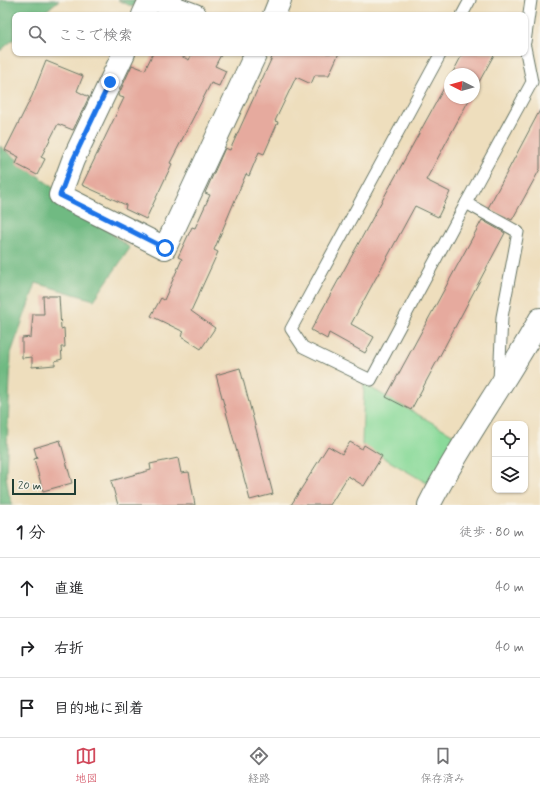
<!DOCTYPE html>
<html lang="ja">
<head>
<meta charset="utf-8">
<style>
  body { margin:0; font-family:Mynerve,"Klee One",sans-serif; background:#f6f6f6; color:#202124 }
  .controls { position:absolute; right:12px; bottom:12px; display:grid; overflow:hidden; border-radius:8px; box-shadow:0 1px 3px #0004 }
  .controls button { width:36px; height:36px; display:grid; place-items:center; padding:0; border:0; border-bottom:1px solid #e0e0e0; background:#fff; color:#202124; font:20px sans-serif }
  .compass { position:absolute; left:444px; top:68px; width:36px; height:36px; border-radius:50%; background:#fff; box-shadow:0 1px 3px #0004; rotate:276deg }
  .scale { position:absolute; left:12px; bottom:10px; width:64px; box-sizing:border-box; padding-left:4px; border:2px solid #1f3d34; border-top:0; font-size:11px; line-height:14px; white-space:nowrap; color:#1f3d34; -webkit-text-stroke:3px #f7f3e8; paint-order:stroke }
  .stop { position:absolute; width:12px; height:12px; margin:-9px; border:3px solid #1a73e8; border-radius:50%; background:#fff }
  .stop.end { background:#1a73e8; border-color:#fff; box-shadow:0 1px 4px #0008 }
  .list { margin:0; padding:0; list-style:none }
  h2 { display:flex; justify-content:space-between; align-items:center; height:52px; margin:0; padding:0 16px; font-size:17px }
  h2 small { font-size:13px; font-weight:400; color:#757577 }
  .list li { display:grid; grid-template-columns:26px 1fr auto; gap:12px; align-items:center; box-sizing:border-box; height:60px; padding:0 16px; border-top:1px solid #e0e0e0 }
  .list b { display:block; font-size:15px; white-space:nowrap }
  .list em { font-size:13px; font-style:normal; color:#757577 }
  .icon { flex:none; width:22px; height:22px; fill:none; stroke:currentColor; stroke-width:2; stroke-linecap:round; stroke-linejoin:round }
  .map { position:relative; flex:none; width:540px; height:505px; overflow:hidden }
  .search { position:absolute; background:#fff; box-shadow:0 1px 3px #0004; left:12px; right:12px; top:12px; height:44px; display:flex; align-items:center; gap:10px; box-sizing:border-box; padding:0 14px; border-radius:8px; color:#757577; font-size:15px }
  .sheet { height:232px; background:#fff }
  nav { display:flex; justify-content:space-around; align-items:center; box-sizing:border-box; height:56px; border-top:1px solid #e0e0e0; background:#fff; font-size:11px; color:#757577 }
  nav a { display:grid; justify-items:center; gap:2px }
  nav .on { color:#d1495b }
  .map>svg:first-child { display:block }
</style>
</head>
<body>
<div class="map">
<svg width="540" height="505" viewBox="0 0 540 505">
  <rect width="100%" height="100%" fill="#f7f3e8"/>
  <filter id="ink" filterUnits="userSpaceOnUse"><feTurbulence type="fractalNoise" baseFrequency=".025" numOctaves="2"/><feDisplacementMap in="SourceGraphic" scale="8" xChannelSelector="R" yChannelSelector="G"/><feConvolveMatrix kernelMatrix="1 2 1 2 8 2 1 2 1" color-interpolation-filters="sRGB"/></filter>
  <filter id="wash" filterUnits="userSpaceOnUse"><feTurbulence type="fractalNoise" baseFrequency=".012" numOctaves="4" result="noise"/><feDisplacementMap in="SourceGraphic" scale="16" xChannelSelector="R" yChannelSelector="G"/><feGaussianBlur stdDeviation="0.9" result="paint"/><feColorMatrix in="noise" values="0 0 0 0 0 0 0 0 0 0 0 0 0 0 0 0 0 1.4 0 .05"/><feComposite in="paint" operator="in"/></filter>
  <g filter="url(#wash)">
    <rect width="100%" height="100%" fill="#eedebd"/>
    <path fill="#8ada9a" stroke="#548c67" d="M364 384 454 435 432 486 362 445Z"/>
    <g fill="#6fba82" stroke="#477c5b">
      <path d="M0 0H59L41 15H15V38L0 51Z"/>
      <path d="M118 0H136L133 7Z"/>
      <path d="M0 146 130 248 94 300 36 283 11 353 6 475 9 495 13 505H0Z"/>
    </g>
    <g id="blocks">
      <g fill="#e6aa9e">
        <path d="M153 53H175L189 60 192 53H222L215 66 226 71 219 86 211 83 170 163 172 164 146 219 125 209 126 205 82 185 124 98 118 96 132 65 145 70Z"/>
        <path d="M274 53H339L329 75H315L311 84 296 77 275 121 278 122 264 154 259 152 249 176 246 174 214 250 218 252 191 311 215 328 201 349 181 336 184 332 151 316 161 298 164 300 182 259 178 257 192 227 195 228 210 195 205 193 225 148 230 150Z"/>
        <path d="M463 53H495L474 91V74H452Z"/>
        <path d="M46 61 83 76 77 91 89 97 73 130 58 124 41 157 45 159 37 175 16 164 19 157 5 150 32 96Z"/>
        <path d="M450 77V98H470L426 180 450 192 438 217 415 206 351 324 374 337 365 353 329 333 327 339 311 330Z"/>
        <path d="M540 110V169L512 220 488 208Z"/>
        <path d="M482 220 505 233 411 410 386 397Z"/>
        <path d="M43 296H59L61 329 64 328 65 347H61L62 359 55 361V365L32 367V357L22 358V338L31 337 33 314H44Z"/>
        <path d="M240 368 273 494 250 500 216 375Z"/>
        <path d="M60 440 72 483 43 491 34 459 37 458 34 448Z"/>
        <path d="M350 442 362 449 364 445 382 456 364 486 348 476 330 505H291L328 446 342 454Z"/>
        <path d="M178 458 181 473 189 472 195 505H118L111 481 151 470 150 464Z"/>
      </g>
    </g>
  </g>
  <g filter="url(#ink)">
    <use href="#blocks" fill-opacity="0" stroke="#677564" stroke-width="1"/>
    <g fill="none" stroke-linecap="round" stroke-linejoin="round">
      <defs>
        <g id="lane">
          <path d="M462 15 470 0"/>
          <path d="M525 42 531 0"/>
          <path d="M441 53 291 329 303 347 371 380 466 203"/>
          <path d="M499 381 502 317 518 232 466 203 532 82 525 47"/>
        </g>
        <g id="street">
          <path d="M155 0 195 15"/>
          <path d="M143 15 150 0"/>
          <path d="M274 15 280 0"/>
          <path d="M124 53 73 160 60 195 165 248 256 53"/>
          <path d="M429 505C462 440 506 382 540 319"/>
        </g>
      </defs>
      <use href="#lane" stroke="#677564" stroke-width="13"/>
      <use href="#street" stroke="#677564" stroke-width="24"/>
      <use href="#lane" stroke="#fff" stroke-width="11"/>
      <use href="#street" stroke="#fff" stroke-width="22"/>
    </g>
  </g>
  <g fill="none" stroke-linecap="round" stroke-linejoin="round" filter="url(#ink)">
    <path stroke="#1a73e8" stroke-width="5" d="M110 82 73 160 60 195 165 248"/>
  </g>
</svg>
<div class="controls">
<button><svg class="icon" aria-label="locate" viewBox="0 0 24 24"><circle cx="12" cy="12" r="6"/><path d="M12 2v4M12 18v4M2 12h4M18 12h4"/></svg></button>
<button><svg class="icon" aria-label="layers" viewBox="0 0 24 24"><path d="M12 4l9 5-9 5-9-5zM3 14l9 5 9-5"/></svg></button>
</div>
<svg class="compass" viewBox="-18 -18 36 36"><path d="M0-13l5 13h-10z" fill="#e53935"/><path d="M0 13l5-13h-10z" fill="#757577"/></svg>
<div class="scale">20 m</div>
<div class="stop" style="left:165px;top:248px"></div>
<div class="stop end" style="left:110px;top:82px"></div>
<div class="search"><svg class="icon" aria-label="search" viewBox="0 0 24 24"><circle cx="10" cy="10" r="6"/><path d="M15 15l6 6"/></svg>ここで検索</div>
</div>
<section class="sheet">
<h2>1 分<small>徒歩 · 80 m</small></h2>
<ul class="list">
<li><svg class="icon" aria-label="ahead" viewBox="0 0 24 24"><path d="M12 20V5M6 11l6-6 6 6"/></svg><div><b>直進</b></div><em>40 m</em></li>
<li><svg class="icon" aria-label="right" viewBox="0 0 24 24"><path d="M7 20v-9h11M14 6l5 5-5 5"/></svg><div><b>右折</b></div><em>40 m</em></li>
<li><svg class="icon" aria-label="arrive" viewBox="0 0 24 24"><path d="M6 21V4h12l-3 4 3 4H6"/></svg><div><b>目的地に到着</b></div></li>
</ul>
</section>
<nav>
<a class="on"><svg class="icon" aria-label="map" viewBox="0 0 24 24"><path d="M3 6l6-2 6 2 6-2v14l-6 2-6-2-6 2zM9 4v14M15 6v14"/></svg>地図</a>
<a><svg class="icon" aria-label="directions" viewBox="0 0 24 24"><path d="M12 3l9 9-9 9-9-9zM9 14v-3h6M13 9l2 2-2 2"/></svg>経路</a>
<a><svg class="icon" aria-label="saved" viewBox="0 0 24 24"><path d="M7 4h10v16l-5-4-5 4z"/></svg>保存済み</a>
</nav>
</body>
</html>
